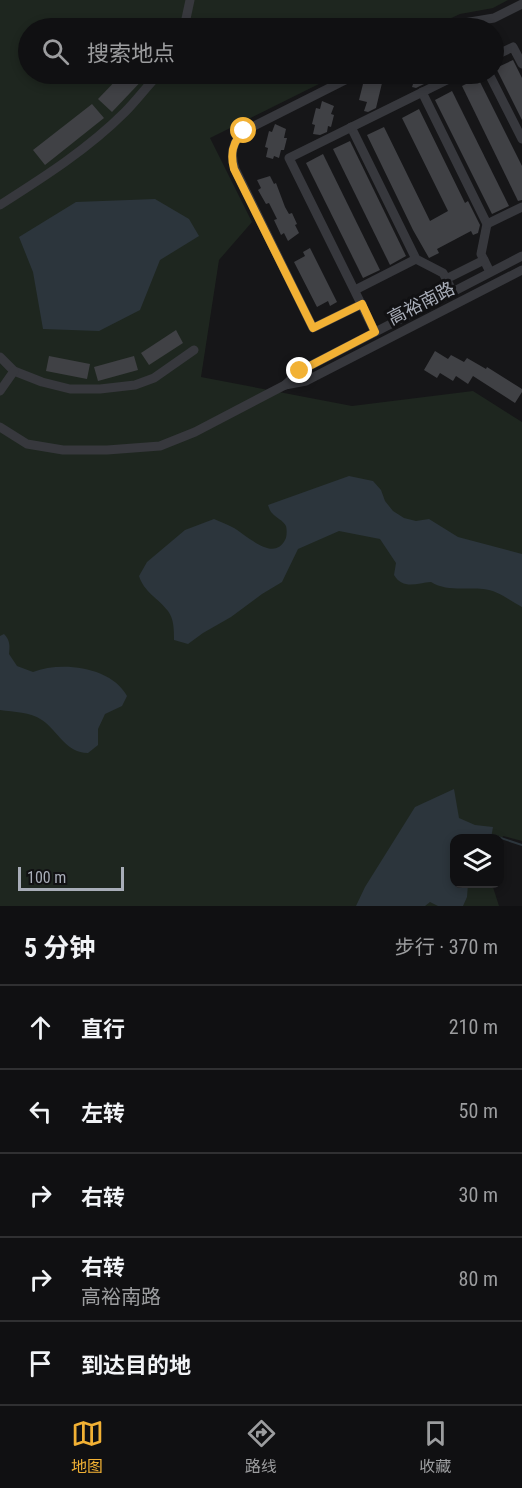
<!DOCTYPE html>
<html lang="zh">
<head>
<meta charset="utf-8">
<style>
  body { margin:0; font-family:"Roboto Condensed","Noto Sans SC",sans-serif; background:#1e1e20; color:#f1f3f6 }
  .controls { position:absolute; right:18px; bottom:18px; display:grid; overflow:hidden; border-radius:12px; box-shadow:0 3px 9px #0003 }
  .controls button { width:54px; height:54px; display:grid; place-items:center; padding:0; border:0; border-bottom:2px solid #303032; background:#101012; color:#f1f3f6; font:30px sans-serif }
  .scale { position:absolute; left:18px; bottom:15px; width:106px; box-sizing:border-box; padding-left:6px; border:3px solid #a8adb8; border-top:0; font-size:16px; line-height:21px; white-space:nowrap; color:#a8adb8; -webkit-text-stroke:4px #111113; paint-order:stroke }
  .stop { position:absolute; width:18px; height:18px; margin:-14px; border:4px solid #f2b134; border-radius:50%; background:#fff }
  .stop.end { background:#f2b134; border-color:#fff; box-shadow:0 2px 6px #0008 }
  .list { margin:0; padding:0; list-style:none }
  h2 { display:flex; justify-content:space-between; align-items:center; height:78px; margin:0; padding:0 24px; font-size:26px }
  h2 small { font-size:20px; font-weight:400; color:#9c9d9f }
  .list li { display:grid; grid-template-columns:39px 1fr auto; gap:18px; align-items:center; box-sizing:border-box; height:84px; padding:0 24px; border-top:2px solid #303032 }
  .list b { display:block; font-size:22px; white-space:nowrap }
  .list p { margin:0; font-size:20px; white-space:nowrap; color:#9c9d9f }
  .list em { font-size:20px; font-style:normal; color:#9c9d9f }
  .icon { flex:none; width:33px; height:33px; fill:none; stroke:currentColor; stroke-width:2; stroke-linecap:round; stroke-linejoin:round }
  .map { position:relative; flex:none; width:522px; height:906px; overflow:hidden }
  .search { position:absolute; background:#101012; box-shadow:0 3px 9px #0003; left:18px; right:18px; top:18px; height:66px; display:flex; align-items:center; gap:15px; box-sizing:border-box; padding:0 21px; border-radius:33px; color:#9c9d9f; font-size:22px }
  .sheet { height:498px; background:#101012 }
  nav { display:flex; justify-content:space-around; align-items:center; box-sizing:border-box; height:84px; border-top:2px solid #303032; background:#101012; font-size:16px; color:#9c9d9f }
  nav a { display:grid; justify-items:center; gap:3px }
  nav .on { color:#f2b134 }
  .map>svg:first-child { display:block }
</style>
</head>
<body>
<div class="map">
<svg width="522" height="906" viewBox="0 0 522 906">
  <rect width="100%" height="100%" fill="#161618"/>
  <path fill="#1e261f" d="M0 0H508L493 8 460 14 430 28H28V74H339L210 138 252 222 219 260 201 377 352 406 473 391 522 422V841L503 836 500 844V838H454V884H492L499 906H0Z"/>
  <g fill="#2c353c">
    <path d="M155 199 189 219 199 236 160 260 140 310 99 331 43 329 33 272 19 237 76 202Z"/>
    <path d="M349 476 373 481 381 490 385 501 393 511 404 518 416 521 429 519 458 537 522 554V607C509 600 497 590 483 589 466 587 447 592 431 582 417 583 403 590 394 575L396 563 380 539 339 531 298 549 282 582 262 594 231 617 203 633 188 644 174 640C174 630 174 619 168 611 158 598 144 592 139 576L147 562 185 530 214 519C220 522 227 524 232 527 246 534 273 563 285 540 287 537 287 530 286 526 283 520 276 518 272 513 270 511 269 508 268 505Z"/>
    <path d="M4 634C10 640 10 646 9 654L17 666 33 672C62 661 111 667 127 696L122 706 105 714 98 729V745L88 753C66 753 59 732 42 720 30 712 14 712 0 710V636Z"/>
    <path d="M454 789 459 818 475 825 493 827 491 838H454V884H468L467 897 463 906H438L430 902 425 906H356L365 887 415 807Z"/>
  </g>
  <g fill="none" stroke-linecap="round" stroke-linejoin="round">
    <path stroke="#2c353c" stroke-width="2" d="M489 834 522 845"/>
  </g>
  <g fill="#404145">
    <path d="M513 60 522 78V120L496 68Z"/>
    <path d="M122 74H148L112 112 98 99Z"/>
    <path d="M374 74 381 76 380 78 383 79 376 108 368 112 364 111 367 102 359 100 364 80 372 82Z"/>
    <path d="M404 74H427L424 84 416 88 412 87 415 78 403 75Z"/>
    <path d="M478 78 522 166V200L518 201 462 86Z"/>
    <path d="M452 91 509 206 492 214 435 100Z"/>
    <path d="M322 101 334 106 331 114 334 115 331 127 328 126 327 132 320 135 313 134 315 125 312 124 316 108 320 109Z"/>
    <path d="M92 104 104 118 45 165 33 150Z"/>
    <path d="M419 109 465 203 468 201 480 225 478 233 473 235 471 231 437 249 439 253 429 258 413 230 367 135 384 127 430 221 448 211 402 118Z"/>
    <path d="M275 124 286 129 284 138H287L284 150H281L279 158 274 156 273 159 266 157 268 148 265 147 269 131 272 132Z"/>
    <path d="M350 141 406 256 390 265 333 149Z"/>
    <path d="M323 154 380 270 363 278 306 163Z"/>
    <path d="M270 176 274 184 276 183 285 207 289 214 292 213 297 224 295 225 299 233 288 241 284 233 281 235 274 220 277 219 269 203 266 204 258 190 261 188 257 180Z"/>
    <path d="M310 248 337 302 330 306 328 301 317 307 294 262 305 256 303 252Z"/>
    <path d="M176 330 183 343 149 365 141 353Z"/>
    <path d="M435 351 448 359 451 355 464 362 467 358 486 369 487 367 522 389V392L515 403 473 376 468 384 456 376 453 381 440 373 437 378 424 370Z"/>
    <path d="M49 356 90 364 87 379 46 371Z"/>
    <path d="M134 356 138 370 98 381 94 367Z"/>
  </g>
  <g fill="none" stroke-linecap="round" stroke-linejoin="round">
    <g stroke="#37383d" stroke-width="9">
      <path d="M184 28 190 0"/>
      <path d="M448 28 458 24 494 18 522 4"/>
      <path d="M494 56 513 47 522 64"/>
      <path d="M357 74 244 131C232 142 230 154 235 169L313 328 362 304"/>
      <path d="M489 74 522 139"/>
      <path d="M422 92 487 224 481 254 490 272"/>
      <path d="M351 127 416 259 443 273 453 292"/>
      <path d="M0 205C44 177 88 149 125 112 137 100 147 86 159 74"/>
      <path d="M487 224 522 207"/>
      <path d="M446 279 484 260"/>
      <path d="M355 290 416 259"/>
      <path d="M375 332 289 158 459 74"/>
      <path d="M0 357 14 371 42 382 70 389H100L135 385 154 378 194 350"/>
      <path d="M285 385 306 381 522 270"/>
      <path d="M0 391 14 371"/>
      <path d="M0 427 27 444 63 450H107L160 446 195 432 285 385 300 371 522 256"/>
    </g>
  </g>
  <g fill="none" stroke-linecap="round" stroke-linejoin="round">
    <path stroke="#f2b134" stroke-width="8" d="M244 131C232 142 230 154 234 169L313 328 362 304 375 332 300 371"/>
  </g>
  <g text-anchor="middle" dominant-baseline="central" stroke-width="6" stroke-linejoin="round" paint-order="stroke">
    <g font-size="18" fill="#a8adb8" stroke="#111113">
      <text transform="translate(421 303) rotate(-27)">高裕南路</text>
    </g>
  </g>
</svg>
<div class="controls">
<button><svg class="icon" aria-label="layers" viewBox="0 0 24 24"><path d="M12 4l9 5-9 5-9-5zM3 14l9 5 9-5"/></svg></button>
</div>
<div class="scale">100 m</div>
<div class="stop" style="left:244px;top:131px"></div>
<div class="stop end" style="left:300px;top:371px"></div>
<div class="search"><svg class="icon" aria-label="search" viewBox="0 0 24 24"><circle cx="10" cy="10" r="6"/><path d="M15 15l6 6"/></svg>搜索地点</div>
</div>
<section class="sheet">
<h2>5 分钟<small>步行 · 370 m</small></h2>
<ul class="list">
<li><svg class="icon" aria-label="ahead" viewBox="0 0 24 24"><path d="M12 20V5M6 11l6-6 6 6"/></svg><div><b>直行</b></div><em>210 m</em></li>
<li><svg class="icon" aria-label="left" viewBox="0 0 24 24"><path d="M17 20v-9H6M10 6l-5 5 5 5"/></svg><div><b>左转</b></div><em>50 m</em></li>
<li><svg class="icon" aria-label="right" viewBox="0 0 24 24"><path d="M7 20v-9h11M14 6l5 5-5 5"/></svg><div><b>右转</b></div><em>30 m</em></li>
<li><svg class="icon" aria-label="right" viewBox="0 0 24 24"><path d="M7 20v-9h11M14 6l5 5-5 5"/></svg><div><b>右转</b><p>高裕南路</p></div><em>80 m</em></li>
<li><svg class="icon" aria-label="arrive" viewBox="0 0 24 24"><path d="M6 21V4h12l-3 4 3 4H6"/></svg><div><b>到达目的地</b></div></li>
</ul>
</section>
<nav>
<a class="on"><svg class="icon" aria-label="map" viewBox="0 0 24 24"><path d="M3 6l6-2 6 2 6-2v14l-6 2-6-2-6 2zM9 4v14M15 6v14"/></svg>地图</a>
<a><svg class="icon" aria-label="directions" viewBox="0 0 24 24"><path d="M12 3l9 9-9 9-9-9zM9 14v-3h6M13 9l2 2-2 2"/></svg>路线</a>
<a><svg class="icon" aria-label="saved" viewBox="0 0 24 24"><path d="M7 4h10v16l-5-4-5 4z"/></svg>收藏</a>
</nav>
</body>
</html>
